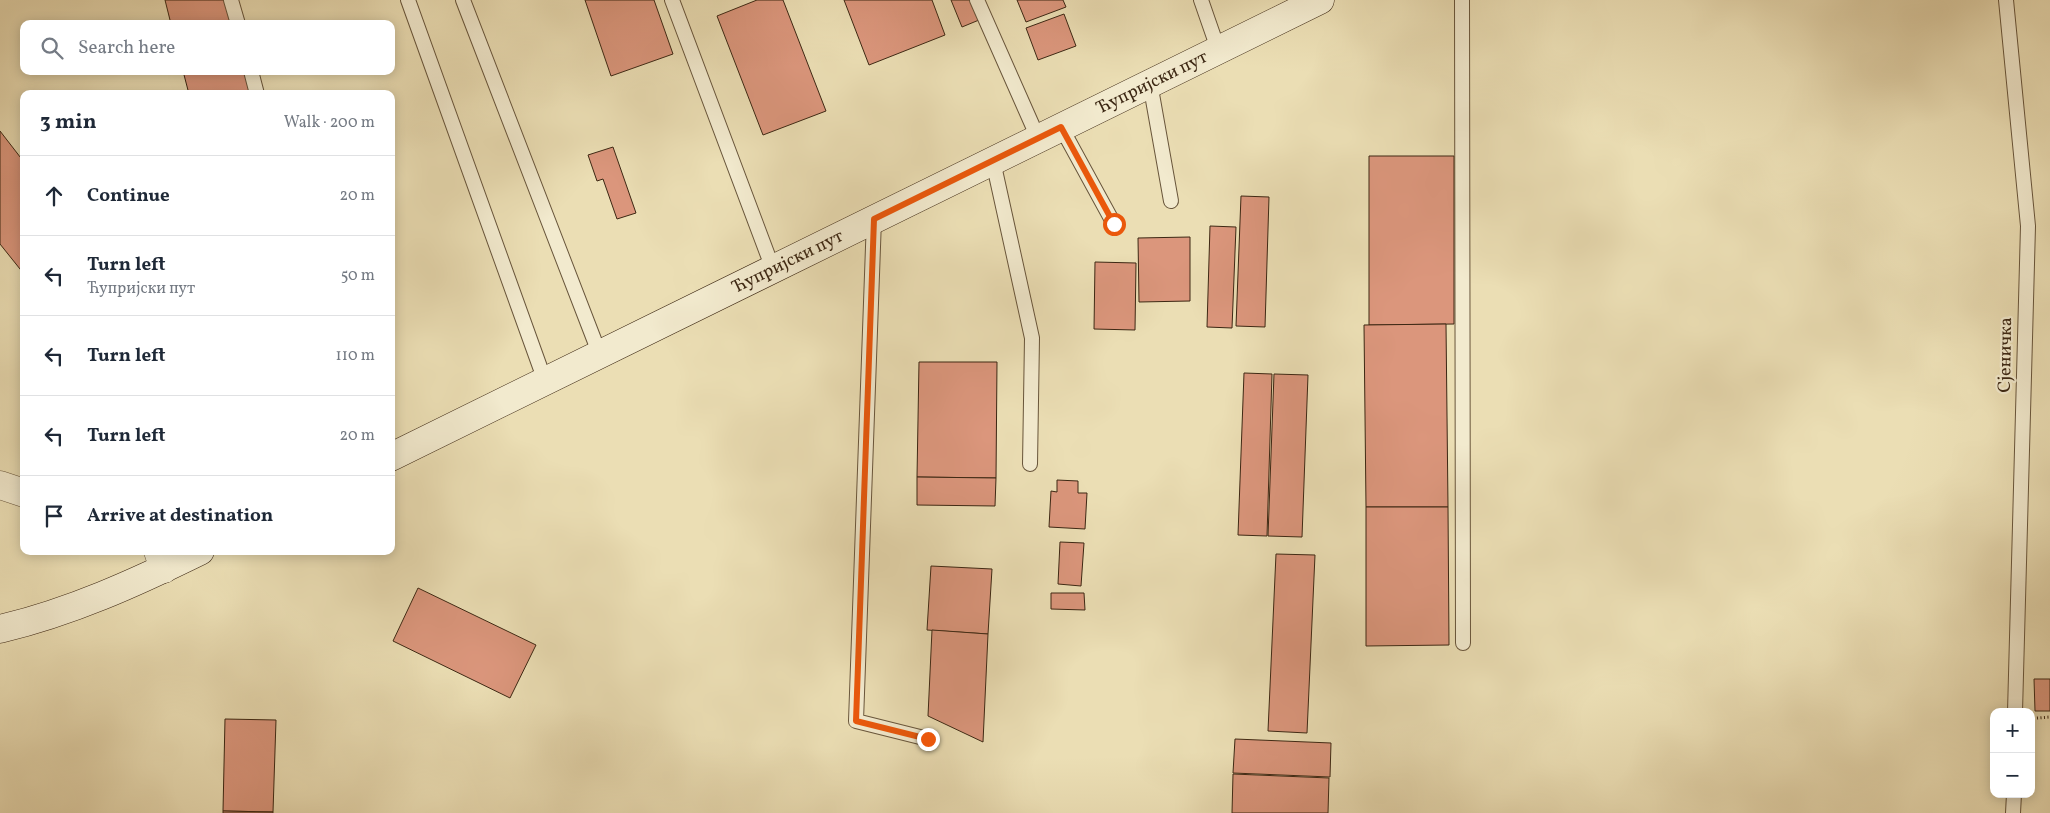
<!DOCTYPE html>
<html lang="en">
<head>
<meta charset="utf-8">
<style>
  body { margin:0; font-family:Vollkorn,serif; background:#f2f2f3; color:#1f2937 }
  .controls { position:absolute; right:15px; bottom:15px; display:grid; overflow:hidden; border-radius:10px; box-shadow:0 2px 12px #0003 }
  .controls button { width:45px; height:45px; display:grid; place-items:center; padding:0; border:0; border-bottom:1px solid #e0e1e3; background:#fff; color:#1f2937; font:25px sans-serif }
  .stop { position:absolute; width:15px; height:15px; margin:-11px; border:4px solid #ea580c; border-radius:50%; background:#fff }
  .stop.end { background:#ea580c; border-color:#fff; box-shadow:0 1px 5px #0008 }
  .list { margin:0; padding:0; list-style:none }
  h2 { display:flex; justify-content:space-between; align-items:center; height:65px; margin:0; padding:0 20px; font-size:21px }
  h2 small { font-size:16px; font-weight:400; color:#747a83 }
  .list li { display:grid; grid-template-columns:32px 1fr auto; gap:15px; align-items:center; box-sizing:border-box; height:80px; padding:0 20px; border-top:1px solid #e0e1e3 }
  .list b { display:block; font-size:19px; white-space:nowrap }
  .list p { margin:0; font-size:16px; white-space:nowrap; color:#747a83 }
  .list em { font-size:16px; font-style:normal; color:#747a83 }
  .icon { flex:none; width:28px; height:28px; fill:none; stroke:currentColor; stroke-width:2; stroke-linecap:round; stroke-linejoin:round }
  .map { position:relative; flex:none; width:2050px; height:813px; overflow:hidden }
  .search { position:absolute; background:#fff; box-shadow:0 2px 12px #0003; left:20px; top:20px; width:375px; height:55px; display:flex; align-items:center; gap:12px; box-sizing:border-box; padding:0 18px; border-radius:10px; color:#747a83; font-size:19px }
  .panel { position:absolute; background:#fff; box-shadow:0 2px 12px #0003; left:20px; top:90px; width:375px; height:465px; border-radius:10px }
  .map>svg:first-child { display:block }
</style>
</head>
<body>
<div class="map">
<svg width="2050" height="813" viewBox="0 0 2050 813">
  <rect width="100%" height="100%" fill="#ebdeb4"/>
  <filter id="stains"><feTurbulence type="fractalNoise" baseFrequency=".004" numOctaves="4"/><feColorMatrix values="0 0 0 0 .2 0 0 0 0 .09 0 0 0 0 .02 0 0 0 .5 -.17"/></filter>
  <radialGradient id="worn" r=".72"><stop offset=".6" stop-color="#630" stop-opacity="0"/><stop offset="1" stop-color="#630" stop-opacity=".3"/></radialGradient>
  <g fill="#db967c" stroke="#3c2713">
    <path d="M165 0H229L235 24H171Z"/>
    <path d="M585 0H654L673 54 611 76Z"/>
    <path d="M757 0H783L826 111 763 135 717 16Z"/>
    <path d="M844 0H932L945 35 869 65Z"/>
    <path d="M951 0H972L979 20 962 27Z"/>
    <path d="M1017 0H1063L1066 7 1026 22Z"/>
    <path d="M1064 14 1076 46 1038 60 1026 28Z"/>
    <path d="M183 71H247L252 94H189Z"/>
    <path d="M0 131 24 162V274L0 244Z"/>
    <path d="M613 147 636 213 617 219 603 179 597 181 588 155Z"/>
    <path d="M1369 156H1454V324L1369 325Z"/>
    <path d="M1241 196 1269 197 1265 327 1236 326Z"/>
    <path d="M1210 226 1236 227 1232 328 1207 327Z"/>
    <path d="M1190 237V301L1139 302 1138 238Z"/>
    <path d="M1095 262 1136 263 1135 330 1094 329Z"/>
    <path d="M1446 324 1448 507H1366L1364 325Z"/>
    <path d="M919 362H997L996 478 917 477Z"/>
    <path d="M1244 373 1272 374 1267 536 1238 535Z"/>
    <path d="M1274 374 1308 375 1302 537 1268 536Z"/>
    <path d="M917 477 996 478 995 506 917 505Z"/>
    <path d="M1057 480 1078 481V493H1087L1085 529 1049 527 1051 491 1057 492Z"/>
    <path d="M1366 507H1448L1449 645 1366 646Z"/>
    <path d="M1060 542 1084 543 1081 586 1058 584Z"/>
    <path d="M1276 554 1315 555 1307 733 1268 731Z"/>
    <path d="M931 566 992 569 988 634 927 630Z"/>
    <path d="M418 588 536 645 510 698 393 641Z"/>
    <path d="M1051 593H1084L1085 610 1051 609Z"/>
    <path d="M932 630 988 634 983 742 928 716Z"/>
    <path d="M2034 679H2050V711H2035Z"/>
    <path d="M225 719 276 720 273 812 223 811Z"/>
    <path d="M1235 739 1331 743 1330 777 1233 773Z"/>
    <path d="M1233 774 1329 778 1328 813H1232Z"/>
    <path d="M223 811 273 812V813H223Z"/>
  </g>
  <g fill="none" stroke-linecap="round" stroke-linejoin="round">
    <defs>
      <g id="lane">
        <path d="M231 0 238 24"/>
        <path d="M408 0 545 381"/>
        <path d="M463 0 600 355"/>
        <path d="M672 0 773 269"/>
        <path d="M977 0 1038 138"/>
        <path d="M1201 0 1218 49"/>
        <path d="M1462 0 1463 643"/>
        <path d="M2006 0 2028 226 2015 712"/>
        <path d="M251 71 257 94"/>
        <path d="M1150 83 1171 201"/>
        <path d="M1061 127 1114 224"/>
        <path d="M993 161 1032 338 1030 464"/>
        <path d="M874 219 856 721 928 739"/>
        <path d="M2013 813 2014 794"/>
      </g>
      <g id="street">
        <path d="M0 485 24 493"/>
        <path d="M158 551 164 569"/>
      </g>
      <g id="secondary">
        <path id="s1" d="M391 457 1320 0"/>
        <path d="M0 629C71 612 135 583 200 551"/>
      </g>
    </defs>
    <use href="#lane" stroke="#68553b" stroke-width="16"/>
    <use href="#street" stroke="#68553b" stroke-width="29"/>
    <use href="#secondary" stroke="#3c2713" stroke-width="29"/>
    <path stroke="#3c2713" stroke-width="3" stroke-dasharray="1 2.5" stroke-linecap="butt" d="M2037 718 2050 717"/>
    <use href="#lane" stroke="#f2eace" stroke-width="14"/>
    <use href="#street" stroke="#f2eace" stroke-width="28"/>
    <use href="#secondary" stroke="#f2eace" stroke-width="28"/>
  </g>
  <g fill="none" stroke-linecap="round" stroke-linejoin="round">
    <path stroke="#ea580c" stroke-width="6" d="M928 739 856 721 874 219 1061 127 1114 224"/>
  </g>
  <g text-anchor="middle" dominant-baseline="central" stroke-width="4.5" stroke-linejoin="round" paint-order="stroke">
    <g font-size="18" fill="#3c2713" stroke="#f2eace">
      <text stroke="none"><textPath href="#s1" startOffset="848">Ћупријски пут</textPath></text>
      <text stroke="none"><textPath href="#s1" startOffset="442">Ћупријски пут</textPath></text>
      <text transform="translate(2006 355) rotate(-89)">Сјеничка</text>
    </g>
  </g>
  <rect width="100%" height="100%" filter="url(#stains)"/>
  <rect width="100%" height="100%" fill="url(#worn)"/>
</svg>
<div class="controls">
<button>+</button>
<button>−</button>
</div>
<div class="stop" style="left:1114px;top:224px"></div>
<div class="stop end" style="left:928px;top:739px"></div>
<div class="search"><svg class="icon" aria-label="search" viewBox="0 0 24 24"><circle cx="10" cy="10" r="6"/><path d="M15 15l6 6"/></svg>Search here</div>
<section class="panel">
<h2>3 min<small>Walk · 200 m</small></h2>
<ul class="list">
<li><svg class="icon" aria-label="ahead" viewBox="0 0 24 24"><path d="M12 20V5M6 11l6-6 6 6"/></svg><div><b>Continue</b></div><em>20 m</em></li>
<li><svg class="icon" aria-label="left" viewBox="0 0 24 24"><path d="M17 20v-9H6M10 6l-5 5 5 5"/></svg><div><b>Turn left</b><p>Ћупријски пут</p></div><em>50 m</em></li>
<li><svg class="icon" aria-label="left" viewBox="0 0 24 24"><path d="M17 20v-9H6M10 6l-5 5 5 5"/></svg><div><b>Turn left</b></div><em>110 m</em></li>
<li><svg class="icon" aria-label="left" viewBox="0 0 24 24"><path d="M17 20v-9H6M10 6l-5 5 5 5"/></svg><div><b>Turn left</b></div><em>20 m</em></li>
<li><svg class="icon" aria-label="arrive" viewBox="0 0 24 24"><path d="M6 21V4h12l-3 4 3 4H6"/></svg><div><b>Arrive at destination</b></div></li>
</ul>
</section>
</div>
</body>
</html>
